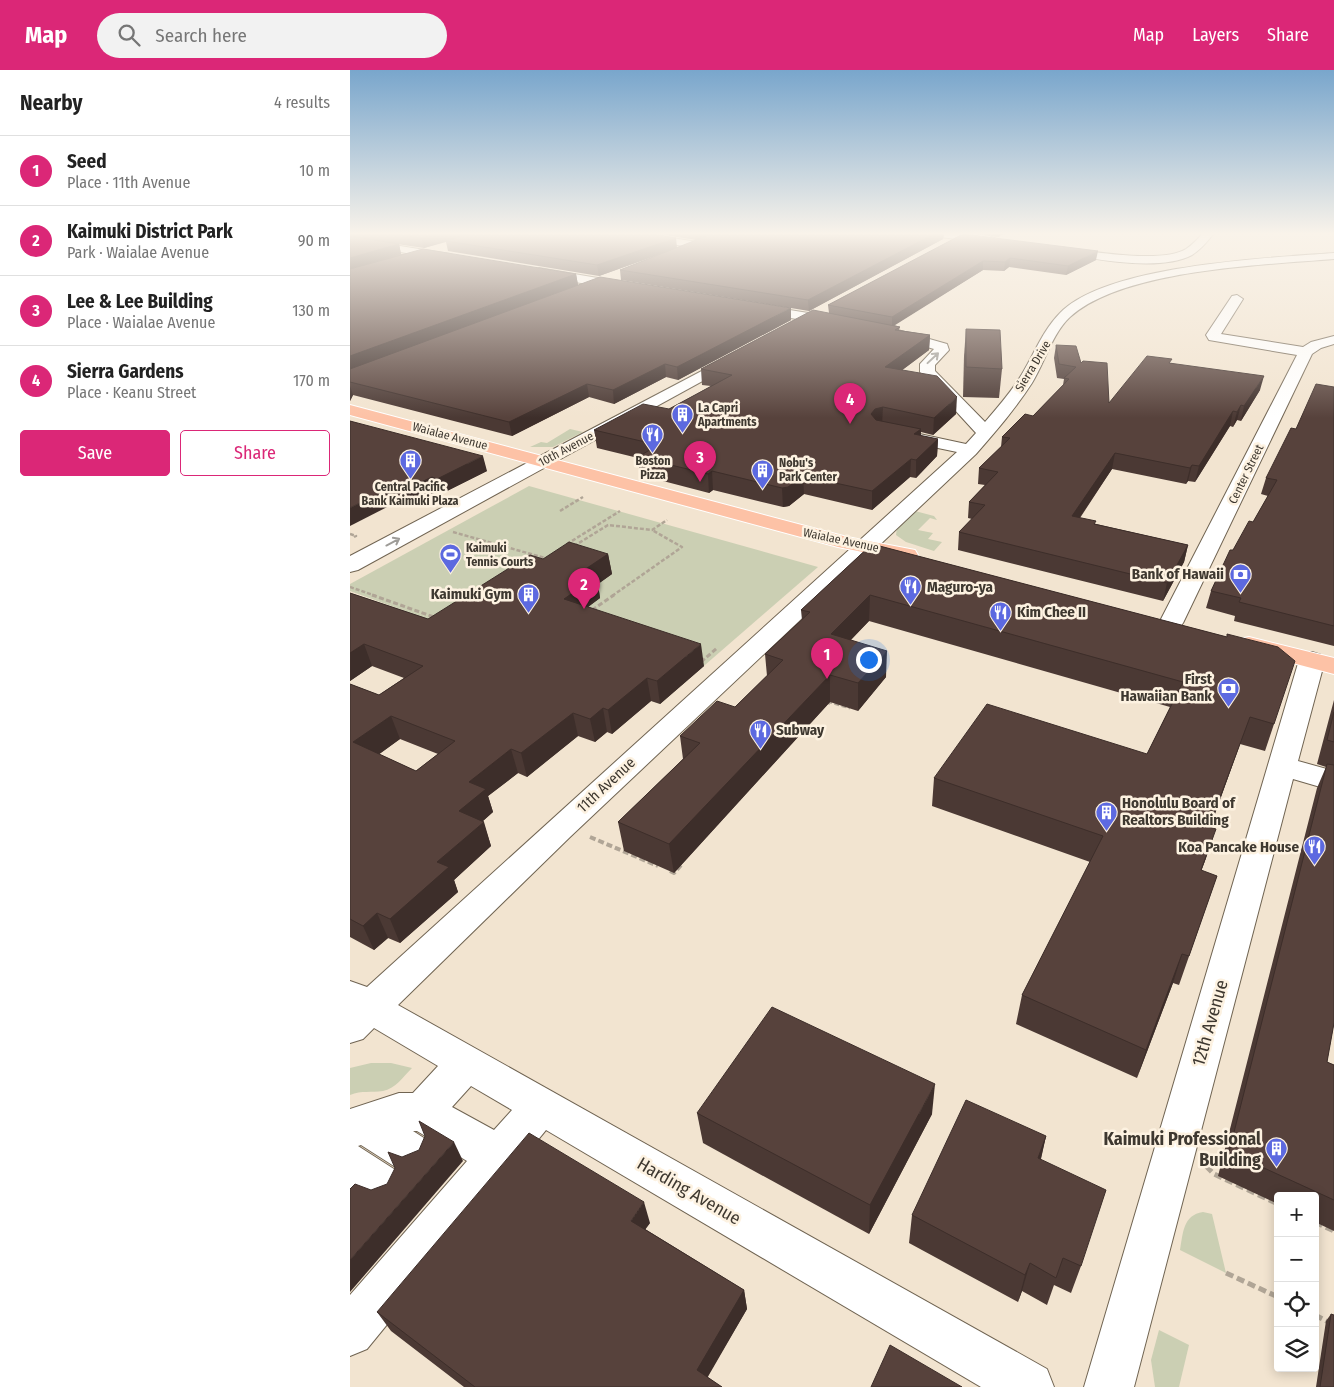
<!DOCTYPE html>
<html lang="en">
<head>
<meta charset="utf-8">
<style>
  body { margin:0; font-family:"Fira Sans Condensed",sans-serif; background:#f2f2f2; color:#222 }
  .controls { position:absolute; right:15px; bottom:15px; display:grid; overflow:hidden; border-radius:5px; box-shadow:0 2px 12px #0003 }
  .controls button { width:45px; height:45px; display:grid; place-items:center; padding:0; border:0; border-bottom:1px solid #e0e0e0; background:#fff; color:#222; font:25px sans-serif }
  .you { position:absolute; left:518px; top:589px; width:18px; height:18px; margin:-12px; border:4px solid #fff; border-radius:50%; background:#1a73e8; box-shadow:0 0 0 8px #1a73e833 }
  .badge { display:grid; place-items:center; width:32px; height:32px; border-radius:50%; background:#db2777; color:#fff; font-size:16px; font-weight:700 }
  .pin { position:absolute; translate:-50% -41px; filter:drop-shadow(0 1px 2px #0008) }
  .pin::after { content:''; position:absolute; top:26px; width:18px; height:15px; background:inherit; clip-path:polygon(0 0,100% 0,50% 100%) }
  .list { margin:0; padding:0; list-style:none }
  h2 { display:flex; justify-content:space-between; align-items:center; height:65px; margin:0; padding:0 20px; font-size:21px }
  h2 small { font-size:16px; font-weight:400; color:#767676 }
  .list li { display:grid; grid-template-columns:32px 1fr auto; gap:15px; align-items:center; box-sizing:border-box; height:70px; padding:0 20px; border-top:1px solid #e0e0e0 }
  .list b { display:block; font-size:19px; white-space:nowrap }
  .list p { margin:0; font-size:16px; white-space:nowrap; color:#767676 }
  .list em { font-size:16px; font-style:normal; color:#767676 }
  .actions { display:flex; gap:10px; padding:15px 20px }
  .actions a { flex:1; padding:11px 0; border:1px solid #db2777; border-radius:5px; text-align:center; font-size:18px; color:#db2777 }
  .actions .main { background:#db2777; color:#fff }
  .icon { flex:none; width:28px; height:28px; fill:none; stroke:currentColor; stroke-width:2; stroke-linecap:round; stroke-linejoin:round }
  .map { position:relative; flex:none; width:984px; height:1317px; overflow:hidden }
  header { display:flex; align-items:center; gap:30px; box-sizing:border-box; height:70px; padding:0 25px; background:#db2777; color:#fff }
  header strong { font-size:24px }
  nav { display:flex; gap:28px; margin-inline-start:auto; font-size:18px }
  .search { width:350px; height:45px; background:#f2f2f2; display:flex; align-items:center; gap:12px; box-sizing:border-box; padding:0 18px; border-radius:28px; color:#767676; font-size:19px }
  main { display:flex }
  aside { flex:1; background:#fff }
  .map>svg:first-child { display:block }
</style>
</head>
<body>
<header>
<strong>Map</strong>
<div class="search"><svg class="icon" aria-label="search" viewBox="0 0 24 24"><circle cx="10" cy="10" r="6"/><path d="M15 15l6 6"/></svg>Search here</div>
<nav><a>Map</a><a>Layers</a><a>Share</a></nav>
</header>
<main>
<aside>
<h2>Nearby<small>4 results</small></h2>
<ul class="list">
<li><span class="badge">1</span><div><b>Seed</b><p>Place · 11th Avenue</p></div><em>10 m</em></li>
<li><span class="badge">2</span><div><b>Kaimuki District Park</b><p>Park · Waialae Avenue</p></div><em>90 m</em></li>
<li><span class="badge">3</span><div><b>Lee &amp; Lee Building</b><p>Place · Waialae Avenue</p></div><em>130 m</em></li>
<li><span class="badge">4</span><div><b>Sierra Gardens</b><p>Place · Keanu Street</p></div><em>170 m</em></li>
</ul>
<div class="actions"><a class="main">Save</a><a>Share</a></div>
</aside>
<div class="map">
<svg width="984" height="1317" viewBox="0 0 984 1317">
  <rect width="100%" height="100%" fill="#f2e4d0"/>
  <g fill="#cbcfb3">
    <path d="M220 359 233 362 203 377H180L191 372 197 373Z"/>
    <path d="M179 416 468 497 310 634 0 521V514Z"/>
    <path d="M565 441 584 446 587 450 580 448 568 460 583 463 578 469 592 472 584 481 556 472 546 465 547 458Z"/>
    <path d="M21 993H41L62 998C53 1007 45 1019 33 1021 21 1023 12 1020 0 1025V998Z"/>
    <path d="M853 1142 862 1144 876 1203 830 1180C833 1163 833 1145 853 1142Z"/>
    <path d="M809 1260 839 1275 829 1317H805L801 1290Z"/>
  </g>
  <g fill="none" stroke-linecap="round" stroke-linejoin="round">
    <defs>
      <g id="minor">
        <path d="M259 163H288L348 172 353 175 348 178 264 166Z"/>
        <path d="M578 163C594 163 639 161 649 171L644 174 583 166Z"/>
        <path d="M853 163H864C858 171 850 180 842 185 809 202 745 189 709 183L703 180 709 177C738 181 811 194 836 179 842 175 848 169 853 163Z"/>
        <path d="M0 168 100 184 106 187 100 190 0 174Z"/>
        <path d="M984 183V189C914 195 773 199 720 247 702 264 695 292 682 313 666 338 646 361 626 384L220 767 48 935 697 1299 704 1317H631L196 1060 17 1279 0 1286V1225L117 1091 67 1061H63L77 1070 83 1084 77 1098 62 1104 47 1098 11 1075 8 1076 47 1101 54 1116 47 1131 32 1137 17 1131 0 1119V1039L49 1023H63L88 996 24 958 13 969 0 973V911L17 917 607 382 545 369 542 365 545 361 551 360 616 374 626 363 570 302V294L584 279 539 266 537 263 539 260 544 259 597 274 599 280 585 295V301L635 352C648 337 662 321 672 304 684 284 693 260 710 243 757 195 917 188 984 183ZM121 1016 162 1040 144 1060 102 1037Z"/>
        <path d="M189 198 277 213 283 217 277 221 185 205 183 202Z"/>
        <path d="M887 225 893 229 871 264 953 277 961 272 984 266V274L971 278 962 284 833 553 829 558 821 560 813 558 809 553 947 285 859 270 856 265 882 226Z"/>
        <path d="M403 234 489 248 496 252 489 256 398 241 396 238Z"/>
        <path d="M384 284 389 285 391 288 389 291 8 500 0 502V486Z"/>
        <path d="M962 582 971 585 975 590 948 691 984 701V721L943 709 784 1317H734L949 590 953 585Z"/>
      </g>
      <g id="major">
        <path d="M0 335 497 467 565 480 568 485 565 490 557 491 488 477 0 345Z"/>
        <path d="M899 567 984 588V604L890 579 887 574 890 569Z"/>
      </g>
    </defs>
    <use href="#minor" stroke="#706452" stroke-width="2"/>
    <use href="#major" stroke="#fff" stroke-width="2"/>
    <g stroke="#b0a596" stroke-width="2.5" stroke-dasharray="4 2" stroke-linecap="butt">
      <path d="M210 441 233 427"/>
      <path d="M103 462 195 488"/>
      <path d="M0 464 6 466 4 467"/>
      <path d="M217 474 270 441"/>
      <path d="M224 476 258 455 302 460 317 450"/>
      <path d="M0 517 26 526"/>
      <path d="M262 526 332 477 302 460"/>
    </g>
    <g stroke="#b0a596" stroke-width="3" stroke-dasharray="5 2.5" stroke-linecap="butt">
      <path d="M22 525 84 547"/>
      <path d="M242 540 264 525"/>
      <path d="M351 592 367 578"/>
      <path d="M478 634 480 632 500 638"/>
    </g>
    <g stroke="#b0a596" stroke-width="4" stroke-dasharray="6 3" stroke-linecap="butt">
      <path d="M240 767 308 796"/>
      <path d="M939 776 954 781"/>
      <path d="M320 801 324 803 331 795"/>
    </g>
    <g stroke="#b0a596" stroke-width="5" stroke-dasharray="8 4" stroke-linecap="butt">
      <path d="M856 1096 864 1104 928 1134"/>
      <path d="M965 1152 984 1161"/>
      <path d="M876 1203 928 1227"/>
      <path d="M965 1245 984 1255"/>
    </g>
    <use href="#minor" fill="#fff" fill-rule="evenodd"/>
    <use href="#major" fill="#fdc2a6" fill-rule="evenodd"/>
  </g>
  <g fill="#4b3934" fill-rule="evenodd">
    <path d="M0 163H296L327 178 346 170 302 163H594L593 169 459 241 271 210 270 200 322 180 249 206 98 181 96 172 74 178 33 172 49 174 51 184 226 204 228 215 441 250 328 310 316 307 264 334 239 327 162 366 3 325 0 331Z"/>
    <path d="M624 163H653V164L648 167Z"/>
    <path d="M613 164 746 190 716 205 659 197 654 201 633 200 544 255 550 257 549 260 580 265 579 280 552 300 606 344 583 365 571 362V366L588 369 587 386 566 408 560 407 522 440 454 424 439 436 433 437 363 420 359 423 290 405 288 388 247 378 244 360 319 339 361 316 352 315 351 299 479 243 478 235Z"/>
    <path d="M616 259 652 299 649 328 613 327 614 286Z"/>
    <path d="M706 275 731 293 759 333 821 293 910 320 891 351 887 350 883 357 880 356 845 412 838 411 836 414 762 399 730 448 746 454 838 475 834 492 813 531 608 480 609 462 622 449 618 448 619 432 635 415 628 414 629 398 651 377 652 367 683 346 713 315 714 309 707 308 704 288Z"/>
    <path d="M984 317V576L884 551 885 546 856 538 861 521 883 480 903 452 918 426 911 424 916 408 946 359Z"/>
    <path d="M0 351 137 401 91 424 86 422 57 437 45 433Z"/>
    <path d="M522 474 877 567 924 654 915 681 890 674 860 757 856 788 851 801 867 806 829 915 823 913 787 1008 666 954 672 925 740 792 582 736 584 708 797 684 820 637 519 551 501 570 536 607 508 641 480 632 324 803 274 781 268 752 333 689 330 666 385 637 417 606 415 584 452 550 451 540Z"/>
    <path d="M258 484 262 504 248 514 250 528 238 537 354 596 310 634 301 631 262 664 257 662 245 672 228 666 177 707 168 703 138 726 143 742 133 751 141 776 104 810 108 822 50 873 38 868 24 880 0 867V614L29 625 54 608 22 596 0 611V523L78 549 193 489ZM50 669 88 684 66 701 29 684Z"/>
    <path d="M984 630V953L977 992 984 995V1161L965 1152V1126H928V1134L868 1106 967 718 976 697 967 694Z"/>
    <path d="M347 1043 582 1044 519 1164 353 1073Z"/>
    <path d="M696 1066 691 1089 731 1196 721 1223 704 1215 697 1235 672 1221 668 1232 559 1173 562 1145Z"/>
    <path d="M300 1153 295 1159 394 1220 397 1239 357 1307 372 1317H114L41 1261 27 1242Z"/>
    <path d="M981 1244 984 1317H966L976 1251Z"/>
  </g>
  <g fill="#3d2e2a">
    <path d="M88 163H124L74 178 71 168Z"/>
    <path d="M345 163H364L346 170Z"/>
    <path d="M586 163H594L593 169 459 241 458 230Z"/>
    <path d="M648 163H653V164L648 167Z"/>
    <path d="M326 168 327 178 249 206 247 195Z"/>
    <path d="M49 174 51 184 0 199V188Z"/>
    <path d="M748 181 746 190 716 205 718 196Z"/>
    <path d="M660 188 659 197 654 201 655 192Z"/>
    <path d="M633 191V200L542 257V247Z"/>
    <path d="M226 204 228 215 0 300V286Z"/>
    <path d="M441 238V250L328 310 327 297Z"/>
    <path d="M580 265 579 280 535 313V297Z"/>
    <path d="M315 294 316 307 264 334 263 320Z"/>
    <path d="M914 306 910 320 891 351 894 336Z"/>
    <path d="M237 314 239 327 162 366 159 352Z"/>
    <path d="M0 316 3 325 0 331Z"/>
    <path d="M607 327 606 344 583 365 584 348Z"/>
    <path d="M891 335 887 350 883 357 887 342Z"/>
    <path d="M533 337 532 354 521 361V344L525 339Z"/>
    <path d="M883 341 880 356 845 412 849 396Z"/>
    <path d="M571 359 570 376 564 364Z"/>
    <path d="M588 369 587 386 566 408V390Z"/>
    <path d="M765 383 762 399 719 463 722 446Z"/>
    <path d="M133 386 137 401 91 424 87 409Z"/>
    <path d="M561 389 560 407 522 440V421Z"/>
    <path d="M842 395 838 411 836 414 840 398Z"/>
    <path d="M362 401 363 420 359 423 358 404Z"/>
    <path d="M453 406 454 424 439 436 433 437 432 418Z"/>
    <path d="M82 407 86 422 57 437 52 421Z"/>
    <path d="M40 418 45 433 0 456V438Z"/>
    <path d="M838 475 834 492 813 531 817 513Z"/>
    <path d="M258 484 262 504 248 514 250 528 219 551 214 529 231 502Z"/>
    <path d="M520 525 519 551 481 590V564Z"/>
    <path d="M14 574 22 596 0 611V583Z"/>
    <path d="M351 574 354 596 310 634 307 611Z"/>
    <path d="M537 581 536 607 508 641V613Z"/>
    <path d="M480 605V632L324 803 319 774Z"/>
    <path d="M297 608 301 631 262 664 258 640Z"/>
    <path d="M253 638 257 662 245 672 240 649Z"/>
    <path d="M223 643 228 666 177 707 171 683Z"/>
    <path d="M41 646 50 669 13 696 3 672Z"/>
    <path d="M900 647 890 674 850 786 859 757Z"/>
    <path d="M161 679 168 703 138 726 143 742 117 765 109 741 119 712Z"/>
    <path d="M134 752 141 776 104 810 108 822 50 873 40 849 87 792Z"/>
    <path d="M866 759 856 788 841 829 851 800Z"/>
    <path d="M27 843 38 868 24 880 13 856Z"/>
    <path d="M832 884 823 913 787 1008 796 980Z"/>
    <path d="M585 1014 582 1044 519 1164 520 1135Z"/>
    <path d="M696 1066 689 1096 688 1088Z"/>
    <path d="M104 1072 113 1091 0 1222V1190Z"/>
    <path d="M294 1132 300 1153 287 1171 281 1151Z"/>
    <path d="M680 1193 672 1221 668 1232 675 1205Z"/>
    <path d="M394 1220 397 1239 352 1317 347 1300Z"/>
  </g>
  <g fill="#57423c" stroke="#3d2e2a" fill-rule="evenodd">
    <path d="M39 163H88L71 168Z"/>
    <path d="M122 163H296L326 168 247 195 96 171Z"/>
    <path d="M364 163H586L458 230 270 200Z"/>
    <path d="M613 164 748 181 718 196 660 188 655 192 633 191 542 247 478 235Z"/>
    <path d="M0 166 49 174 0 188Z"/>
    <path d="M73 179 226 204 0 286V199Z"/>
    <path d="M250 207 441 238 327 297 315 294 263 320 237 314 159 352 0 312V299Z"/>
    <path d="M463 240 550 257 545 260 580 265 535 297 587 306 607 327 584 348 533 337 525 339 521 344 526 350 571 359 564 364 588 369 566 390 561 389 522 421 453 406 438 417 432 418 362 401 358 404 288 387 308 375 244 360 293 334 319 339 382 305 351 299Z"/>
    <path d="M616 259 650 260 652 299 616 297Z"/>
    <path d="M706 275 726 276 731 293 733 291 757 293 759 333 797 286 822 289 819 293 914 306 894 336 891 335 887 342 883 341 849 396 842 395 840 398 765 383 722 446 746 451 744 454 838 475 817 513 609 462 635 435 619 432 648 402 629 398 660 368 652 367 675 344 683 346 719 309 714 308 726 297 709 294Z"/>
    <path d="M966 314 984 317V556L889 532 891 528 861 521 880 480H883L899 451 903 452 927 410 916 408 941 358 946 359Z"/>
    <path d="M0 351 133 386 87 409 82 407 52 421 40 418 0 438Z"/>
    <path d="M219 472 258 484 231 502 246 507 214 529 351 574 307 611 297 608 258 640 253 638 240 649 223 643 171 683 161 679 119 712 136 719 109 741 134 752 87 792 99 797 40 849 27 843 13 856 0 849V614L29 625 73 596 14 574 0 583V523L78 549 180 485 193 489ZM41 646 105 671 66 701 3 672Z"/>
    <path d="M522 474 877 567V564L928 577 945 591 924 654 900 647 859 757 866 759 851 800 867 806 839 886 832 884 796 980 672 925 753 766 584 708 637 634 797 684 833 612 520 525 481 564 537 581 508 613 480 605 319 774 268 752 350 673 330 666 367 631 385 637 433 590 415 584 460 542 451 540Z"/>
    <path d="M984 642V672L977 670Z"/>
    <path d="M977 694 984 695V953L977 992 984 995V1130L879 1082Z"/>
    <path d="M422 937 585 1014 520 1135 347 1043Z"/>
    <path d="M616 1030 696 1066 688 1088 756 1120 731 1196 713 1188 706 1208 680 1193 675 1205 562 1145Z"/>
    <path d="M69 1051 104 1072 0 1190V1119L5 1114 21 1120 37 1114 45 1098 38 1082 52 1087 69 1080 75 1066Z"/>
    <path d="M179 1063 294 1132 281 1151 394 1220 347 1300 372 1317H125L27 1242Z"/>
    <path d="M981 1244 984 1245V1317H970Z"/>
    <path d="M540 1275 612 1317H521Z"/>
  </g>
  <defs><path id="oneway-shaft" d="M-6 0H5M1.5-3L5.5 0L1.5 3" fill="none" stroke-width="1.6" stroke-linecap="round" stroke-linejoin="round" transform="scale(1.25)"/></defs>
  <g stroke="#9e9c98">
    <use href="#oneway-shaft" transform="translate(583 288) rotate(-43)"/>
    <use href="#oneway-shaft" transform="translate(43 472) rotate(-28)"/>
  </g>
  <linearGradient id="sky" x2="0" y2="1"><stop stop-color="#79a6cc"/><stop offset="0.47" stop-color="#f9f3ea"/><stop offset="1" stop-color="#f9f3ea" stop-opacity="0"/></linearGradient>
  <rect width="984" height="348" fill="url(#sky)"/>
  <defs>
    <symbol id="building-pin" viewBox="-11 -11 22 30"><path d="M0 17L-7.5 6A9.5 9.5 0 1 1 7.5 6Z" fill="#5c69e0" stroke="#fdf2e1"/><path d="M-4-6H4V6H1V3H-1V6H-4ZM-2.5-4.3h1.7v1.8h-1.7ZM.8-4.3h1.7v1.8H.8ZM-2.5-1h1.7V.8h-1.7ZM.8-1h1.7V.8H.8Z" fill="#fff"/></symbol>
    <symbol id="restaurant-pin" viewBox="-11 -11 22 30"><path d="M0 17L-7.5 6A9.5 9.5 0 1 1 7.5 6Z" fill="#5c69e0" stroke="#fdf2e1"/><path d="M-5-6h1v4h1v-4h1v4h1v-4h1v5L-1.5 .5V6h-2V.5L-5-1ZM5-6V6H3V1.5H1.5Q1.5-4 5-6Z" fill="#fff"/></symbol>
    <symbol id="stadium-pin" viewBox="-11 -11 22 30"><path d="M0 17L-7.5 6A9.5 9.5 0 1 1 7.5 6Z" fill="#5c69e0" stroke="#fdf2e1"/><path d="M0-5a6.5 5 0 1 0 0 10a6.5 5 0 1 0 0-10ZM-3.5-1.8h7v3.6h-7Z" fill="#fff"/></symbol>
    <symbol id="bank-pin" viewBox="-11 -11 22 30"><path d="M0 17L-7.5 6A9.5 9.5 0 1 1 7.5 6Z" fill="#5c69e0" stroke="#fdf2e1"/><path d="M-6-4H6V4H-6ZM0-2.3a2.3 2.3 0 1 0 0 4.6a2.3 2.3 0 1 0 0-4.6Z" fill="#fff"/></symbol>
  </defs>
  <g fill-rule="evenodd">
    <use href="#building-pin" x="320" y="332" width="25" height="34"/>
    <use href="#restaurant-pin" x="290" y="352" width="25" height="34"/>
    <use href="#building-pin" x="48" y="378" width="25" height="34"/>
    <use href="#building-pin" x="400" y="388" width="25" height="34"/>
    <use href="#stadium-pin" x="88" y="472" width="25" height="34"/>
    <use href="#bank-pin" x="878" y="492" width="25" height="34"/>
    <use href="#restaurant-pin" x="548" y="504" width="25" height="34"/>
    <use href="#building-pin" x="166" y="512" width="25" height="34"/>
    <use href="#restaurant-pin" x="638" y="530" width="25" height="34"/>
    <use href="#bank-pin" x="866" y="606" width="25" height="34"/>
    <use href="#restaurant-pin" x="398" y="648" width="25" height="34"/>
    <use href="#building-pin" x="744" y="730" width="25" height="34"/>
    <use href="#restaurant-pin" x="952" y="764" width="25" height="34"/>
    <use href="#building-pin" x="914" y="1066" width="25" height="34"/>
  </g>
  <g text-anchor="middle" dominant-baseline="central" stroke-width="5" stroke-linejoin="round" paint-order="stroke">
    <g font-size="12" fill="#3e3830" stroke="#fdf2e1">
      <text transform="translate(683 296) rotate(-59)">Sierra Drive</text>
      <text transform="translate(100 366) rotate(15)">Waialae Avenue</text>
      <text transform="translate(216 379) rotate(-28)">10th Avenue</text>
      <text transform="translate(896 404) rotate(-64)">Center Street</text>
      <text transform="translate(491 470) rotate(12)">Waialae Avenue</text>
    </g>
    <g font-size="12" font-weight="bold" fill="#3e3830" stroke="#fdf2e1" text-anchor="start">
      <text x="348" y="338">La Capri<tspan x="348" dy="14">Apartments</tspan></text>
      <text x="303" y="391" text-anchor="middle">Boston<tspan x="303" dy="14">Pizza</tspan></text>
      <text x="429" y="393">Nobu's<tspan x="429" dy="14">Park Center</tspan></text>
      <text x="60" y="417" text-anchor="middle">Central Pacific<tspan x="60" dy="14">Bank Kaimuki Plaza</tspan></text>
      <text x="116" y="478">Kaimuki<tspan x="116" dy="14">Tennis Courts</tspan></text>
    </g>
    <g font-size="15" font-weight="bold" fill="#3e3830" stroke="#fdf2e1" text-anchor="end">
      <text x="874" y="504">Bank of Hawaii</text>
      <text x="577" y="517" text-anchor="start">Maguro-ya</text>
      <text x="162" y="524">Kaimuki Gym</text>
      <text x="667" y="542" text-anchor="start">Kim Chee II</text>
      <text x="862" y="609">First<tspan x="862" dy="17">Hawaiian Bank</tspan></text>
      <text x="426" y="660" text-anchor="start">Subway</text>
      <text x="772" y="733" text-anchor="start">Honolulu Board of<tspan x="772" dy="17">Realtors Building</tspan></text>
      <text x="949" y="777">Koa Pancake House</text>
    </g>
    <g font-size="15" fill="#3e3830" stroke="#fdf2e1">
      <text transform="translate(256 715) rotate(-43)">11th Avenue</text>
    </g>
    <g font-size="18" fill="#3e3830" stroke="#fdf2e1">
      <text transform="translate(860 953) rotate(-74)">12th Avenue</text>
      <text transform="translate(339 1121) rotate(30)">Harding Avenue</text>
    </g>
    <g font-size="18" font-weight="bold" fill="#3e3830" stroke="#fdf2e1" text-anchor="end">
      <text x="911" y="1069">Kaimuki Professional<tspan x="911" dy="21">Building</tspan></text>
    </g>
  </g>
</svg>
<div class="controls">
<button>+</button>
<button>−</button>
<button><svg class="icon" aria-label="locate" viewBox="0 0 24 24"><circle cx="12" cy="12" r="6"/><path d="M12 2v4M12 18v4M2 12h4M18 12h4"/></svg></button>
<button><svg class="icon" aria-label="layers" viewBox="0 0 24 24"><path d="M12 4l9 5-9 5-9-5zM3 14l9 5 9-5"/></svg></button>
</div>
<div class="you"></div>
<div class="pin badge" style="left:477px;top:609px">1</div>
<div class="pin badge" style="left:234px;top:539px">2</div>
<div class="pin badge" style="left:350px;top:412px">3</div>
<div class="pin badge" style="left:500px;top:354px">4</div>
</div>
</main>
</body>
</html>
